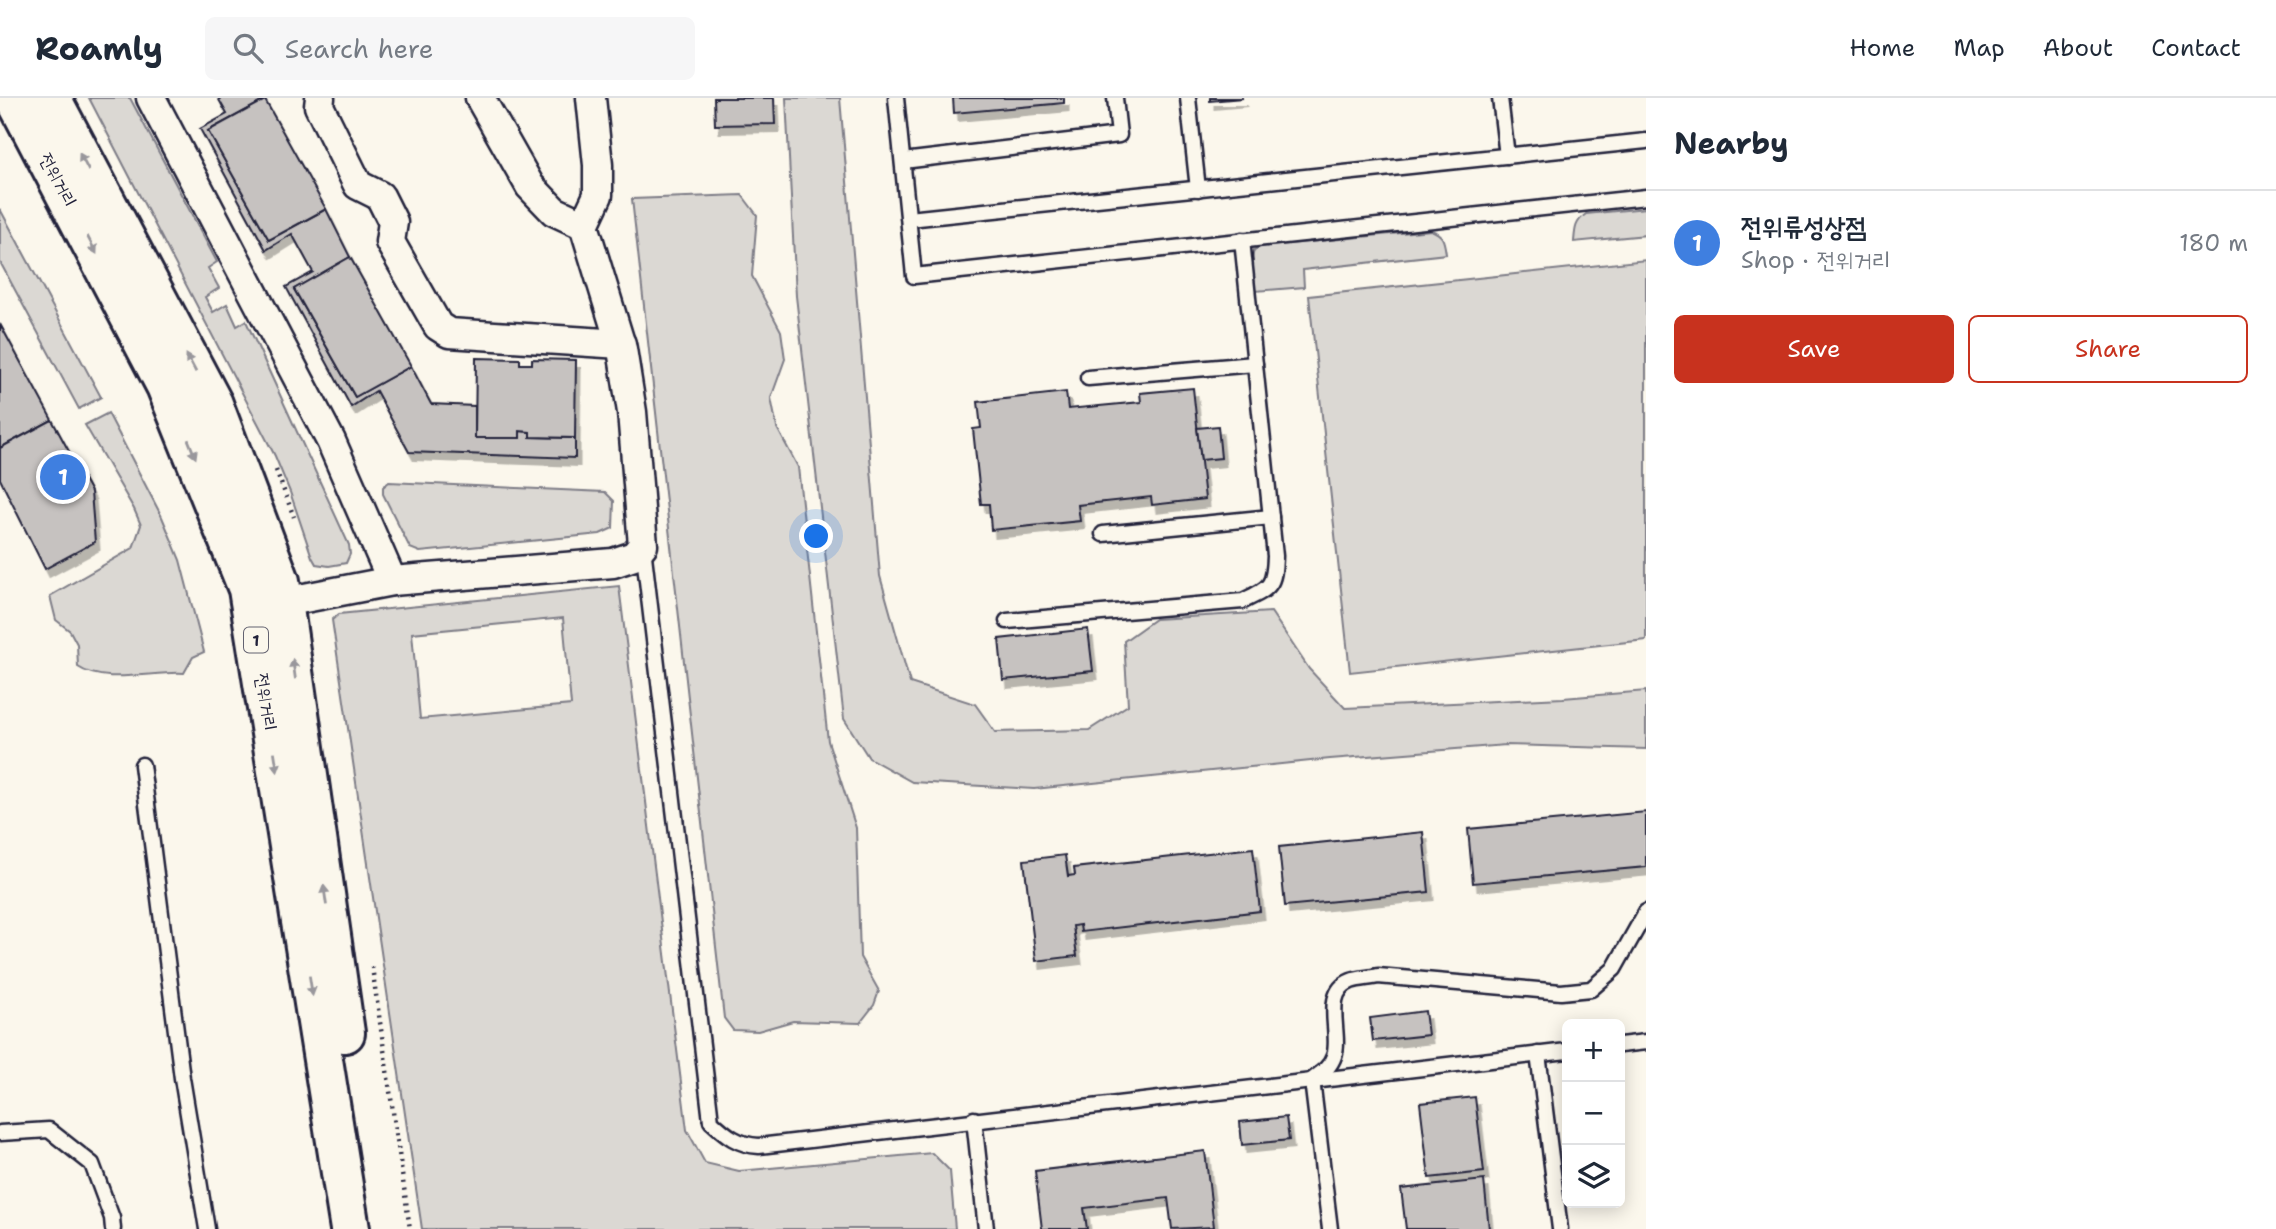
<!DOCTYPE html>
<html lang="en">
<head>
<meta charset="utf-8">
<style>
  body { margin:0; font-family:"Shantell Sans","Poor Story",sans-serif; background:#f6f6f7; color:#1f2937 }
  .controls { position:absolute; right:21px; bottom:21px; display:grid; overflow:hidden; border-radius:10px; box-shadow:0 4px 18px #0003 }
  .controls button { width:63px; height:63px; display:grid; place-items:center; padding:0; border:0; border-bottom:2px solid #e0e1e3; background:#fff; color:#1f2937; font:35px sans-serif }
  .you { position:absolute; left:817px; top:439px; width:24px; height:24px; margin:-18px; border:5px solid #fff; border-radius:50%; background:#1a73e8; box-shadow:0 0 0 10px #1a73e833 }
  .badge { display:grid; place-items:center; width:46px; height:46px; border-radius:50%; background:#c8321e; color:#fff; font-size:23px; font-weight:700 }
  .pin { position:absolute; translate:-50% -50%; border:4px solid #fff; box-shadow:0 2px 7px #0006 }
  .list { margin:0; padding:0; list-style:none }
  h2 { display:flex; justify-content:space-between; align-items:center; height:91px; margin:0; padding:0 28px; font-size:30px }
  h2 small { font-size:23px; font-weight:400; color:#747a83 }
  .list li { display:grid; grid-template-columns:46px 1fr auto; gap:21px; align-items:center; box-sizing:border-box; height:105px; padding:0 28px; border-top:2px solid #e0e1e3 }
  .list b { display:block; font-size:26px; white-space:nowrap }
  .list p { margin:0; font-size:23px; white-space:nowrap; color:#747a83 }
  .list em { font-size:23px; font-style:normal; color:#747a83 }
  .actions { display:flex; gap:14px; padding:21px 28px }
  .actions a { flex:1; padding:16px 0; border:2px solid #c8321e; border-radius:10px; text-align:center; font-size:24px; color:#c8321e }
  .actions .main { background:#c8321e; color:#fff }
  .icon { flex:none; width:38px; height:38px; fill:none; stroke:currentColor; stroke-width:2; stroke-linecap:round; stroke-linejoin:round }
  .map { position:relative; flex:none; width:1646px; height:1131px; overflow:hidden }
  header { display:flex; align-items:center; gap:42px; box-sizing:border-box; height:98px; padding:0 35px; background:#fff; border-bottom:2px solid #e0e1e3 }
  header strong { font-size:33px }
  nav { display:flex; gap:38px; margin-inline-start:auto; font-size:24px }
  .search { width:490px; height:63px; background:#f6f6f7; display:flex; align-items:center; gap:18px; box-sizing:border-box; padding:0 24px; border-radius:10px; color:#747a83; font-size:26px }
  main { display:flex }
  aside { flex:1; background:#fff }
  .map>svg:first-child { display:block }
</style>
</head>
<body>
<header>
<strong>Roamly</strong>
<div class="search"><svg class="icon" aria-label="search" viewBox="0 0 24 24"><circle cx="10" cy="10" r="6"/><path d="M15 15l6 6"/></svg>Search here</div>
<nav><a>Home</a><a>Map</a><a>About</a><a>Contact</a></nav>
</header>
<main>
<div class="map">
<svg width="1646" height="1131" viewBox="0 0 1646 1131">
  <defs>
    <filter id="shadow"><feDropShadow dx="4.5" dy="8" stdDeviation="0" flood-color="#0004"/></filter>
  </defs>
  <rect width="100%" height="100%" fill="#fbf7ec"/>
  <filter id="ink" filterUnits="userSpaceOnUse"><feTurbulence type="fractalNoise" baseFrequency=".0143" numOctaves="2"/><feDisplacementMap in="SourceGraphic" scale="14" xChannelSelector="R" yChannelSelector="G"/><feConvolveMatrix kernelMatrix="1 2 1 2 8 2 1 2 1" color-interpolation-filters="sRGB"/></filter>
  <g filter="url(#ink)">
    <g fill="#dbd8d3" stroke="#7e7d87" stroke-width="2" fill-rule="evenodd">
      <path d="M89 0H130L217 164 208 170 219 190 205 199 213 214 227 206 237 228 246 223 349 447 350 456 346 465 329 468 316 466 312 459 290 394 275 358Z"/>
      <path d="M786 0H840L880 478 910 585 975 606 995 634 1089 632 1128 607 1124 543 1155 521 1271 514 1309 571 1345 610 1563 600 1646 593V651L1506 647 1330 661 1034 691 912 684 869 660 844 621 796 198Z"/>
      <path d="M742 97 757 117 752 178 781 233 785 261 771 300 777 330 798 369 828 643 856 730 860 859 879 893 874 907 860 925 793 923 758 933 733 932 724 920 632 101Z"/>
      <path d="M1646 110V137L1574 144C1575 131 1575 124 1586 116Z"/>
      <path d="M0 111 101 299 79 311 0 164Z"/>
      <path d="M1431 132C1444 137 1444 143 1446 156L1303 172 1304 189 1255 193 1252 160 1254 152 1260 149Z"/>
      <path d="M1646 162V542L1350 574 1309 198Z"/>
      <path d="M108 315 162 419 180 462 204 554 193 559 184 575C153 573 104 587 78 569L77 546 70 533 56 522 50 498 133 450 141 427 134 411 85 327Z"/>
      <path d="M389 384 605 394 614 403 613 430 600 436 420 454 410 450 383 396V389Z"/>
      <path d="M619 488 687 1032 705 1065 739 1073 932 1055 950 1073 955 1131H422L332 522 339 516ZM563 520 571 607 420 621 412 535Z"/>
    </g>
    <g fill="#c6c2c0" stroke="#22223b" stroke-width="2" filter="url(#shadow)">
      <path d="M218 0H264L265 2 208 33 269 142 326 111 350 159 294 191 355 299 411 268 431 306 475 308V340H520V333L530 334V339L575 340V360L409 354 376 293 351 309 286 189 313 174 292 136 266 152 200 31 227 16Z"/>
      <path d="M714 0H774L775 26 715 27Z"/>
      <path d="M953 0H1064V5L954 15Z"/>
      <path d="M1210 0H1243L1210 3Z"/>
      <path d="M265 2 326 111 269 142 208 33Z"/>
      <path d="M350 159 411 268 355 299 294 191Z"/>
      <path d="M0 226 52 322 0 350Z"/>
      <path d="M476 260 520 261V266H532V261L576 262 575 340 530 339V334L520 333V340H475Z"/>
      <path d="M1193 290 1205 401 1152 407 1151 399 1078 407 1080 423 991 432 989 406H981L973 331 981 330 978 304 1066 294 1068 311 1141 304 1140 295Z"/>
      <path d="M52 322 91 394 95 444 45 471 0 381V350Z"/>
      <path d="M1218 328 1221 360 1201 362 1197 330Z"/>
      <path d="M1088 531 1093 573 1003 582 999 541Z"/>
      <path d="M1646 714V769L1473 785 1468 731Z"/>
      <path d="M1423 734 1429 794 1285 808 1279 749Z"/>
      <path d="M1253 750 1260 813 1081 834 1080 827 1073 828 1077 858 1036 863 1024 762 1065 757 1068 778 1075 777 1074 770Z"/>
      <path d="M1425 913 1428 937 1373 943 1370 920Z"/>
      <path d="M1475 999 1484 1074 1429 1080 1420 1005Z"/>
      <path d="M1286 1019 1289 1042 1242 1047 1240 1024Z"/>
      <path d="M1205 1053 1214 1129 1172 1131 1168 1100 1084 1110 1087 1131H1042L1035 1073Z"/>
      <path d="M1484 1082 1489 1131H1406L1401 1091Z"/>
    </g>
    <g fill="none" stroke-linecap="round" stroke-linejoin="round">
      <defs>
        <g id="lane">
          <path d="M896 0 914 178 1646 99"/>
          <path d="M1188 0 1198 91"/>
          <path d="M1500 0 1507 58"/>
          <path d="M903 63 1119 37 1115 0"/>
          <path d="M909 121 1646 43"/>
          <path d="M1088 280 1255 266"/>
          <path d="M1103 436 1271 419"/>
          <path d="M643 449 711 1023C726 1037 738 1047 759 1048L1567 953"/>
          <path d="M1007 523 1243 503C1270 490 1274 489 1275 458L1242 142"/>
          <path d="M142 667 182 980 207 1131"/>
          <path d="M1620 947 1646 944"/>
          <path d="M1538 956 1560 1131"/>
          <path d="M974 1021 986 1131"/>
          <path d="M0 1035 49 1032 92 1066 112 1120 113 1131"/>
          <path d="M1330 1131 1312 982C1321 975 1330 970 1334 958 1342 936 1321 895 1351 883 1359 880 1370 880 1378 878L1561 894 1591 891 1614 871 1646 814"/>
        </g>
        <g id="street">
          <path d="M151 0 331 343 392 483"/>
          <path d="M320 0 319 8 358 87 380 98 393 124 390 144 438 228 449 235 621 246"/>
          <path d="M480 0 530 88 554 113 584 127"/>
          <path d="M284 504 392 483 613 465 634 458 643 447 632 314 622 251 584 127 598 97V67L591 0"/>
        </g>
        <g id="primary">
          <path d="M15 0 166 288 248 491 350 1131"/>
          <path d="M51 0 213 306 280 483 345 935"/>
        </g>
      </defs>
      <use href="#lane" stroke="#22223b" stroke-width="19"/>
      <use href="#street" stroke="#22223b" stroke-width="33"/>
      <use href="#primary" stroke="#22223b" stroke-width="44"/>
      <g stroke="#22223b" stroke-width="4.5" stroke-dasharray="2 5" stroke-linecap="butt">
        <path d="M276 372 294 419"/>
        <path d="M372 869 410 1131"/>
      </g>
      <use href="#lane" stroke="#fbf7ec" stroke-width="14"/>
      <use href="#street" stroke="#fbf7ec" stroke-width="28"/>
      <use href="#primary" stroke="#fbf7ec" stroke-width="38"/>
    </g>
    <defs><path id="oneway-solid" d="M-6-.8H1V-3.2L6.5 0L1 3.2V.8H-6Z" transform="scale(1.75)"/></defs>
    <g fill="#99979c">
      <use href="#oneway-solid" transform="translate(84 64) rotate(-118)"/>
      <use href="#oneway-solid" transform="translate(92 147) rotate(62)"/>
      <use href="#oneway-solid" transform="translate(191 265) rotate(-118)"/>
      <use href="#oneway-solid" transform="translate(192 351) rotate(68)"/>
      <use href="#oneway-solid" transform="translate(294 571) rotate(-98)"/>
      <use href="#oneway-solid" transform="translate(276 664) rotate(81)"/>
      <use href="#oneway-solid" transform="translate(325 797) rotate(-98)"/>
      <use href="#oneway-solid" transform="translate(311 888) rotate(81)"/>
    </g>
  </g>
  <g text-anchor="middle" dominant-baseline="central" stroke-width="5" stroke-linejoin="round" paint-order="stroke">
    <rect fill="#fbf7ec" stroke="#636270" stroke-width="2" x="244" y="529.5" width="24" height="25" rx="5"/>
    <g font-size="16" font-weight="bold" fill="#22223b">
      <text x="256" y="542">1</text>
    </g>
    <g font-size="18" fill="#22223b" stroke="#fbf7ec">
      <text transform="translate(58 82) rotate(62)">전위거리</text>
      <text transform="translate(266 604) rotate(81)">전위거리</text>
    </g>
  </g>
</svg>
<div class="controls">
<button>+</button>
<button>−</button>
<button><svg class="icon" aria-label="layers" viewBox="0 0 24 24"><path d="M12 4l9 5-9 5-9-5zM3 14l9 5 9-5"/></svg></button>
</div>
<div class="you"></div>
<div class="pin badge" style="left:63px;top:379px;background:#3f7fe0">1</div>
</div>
<aside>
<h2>Nearby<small></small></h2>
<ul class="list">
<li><span class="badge" style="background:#3f7fe0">1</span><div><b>전위류성상점</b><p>Shop · 전위거리</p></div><em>180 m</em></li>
</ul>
<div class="actions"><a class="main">Save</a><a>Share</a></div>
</aside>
</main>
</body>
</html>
